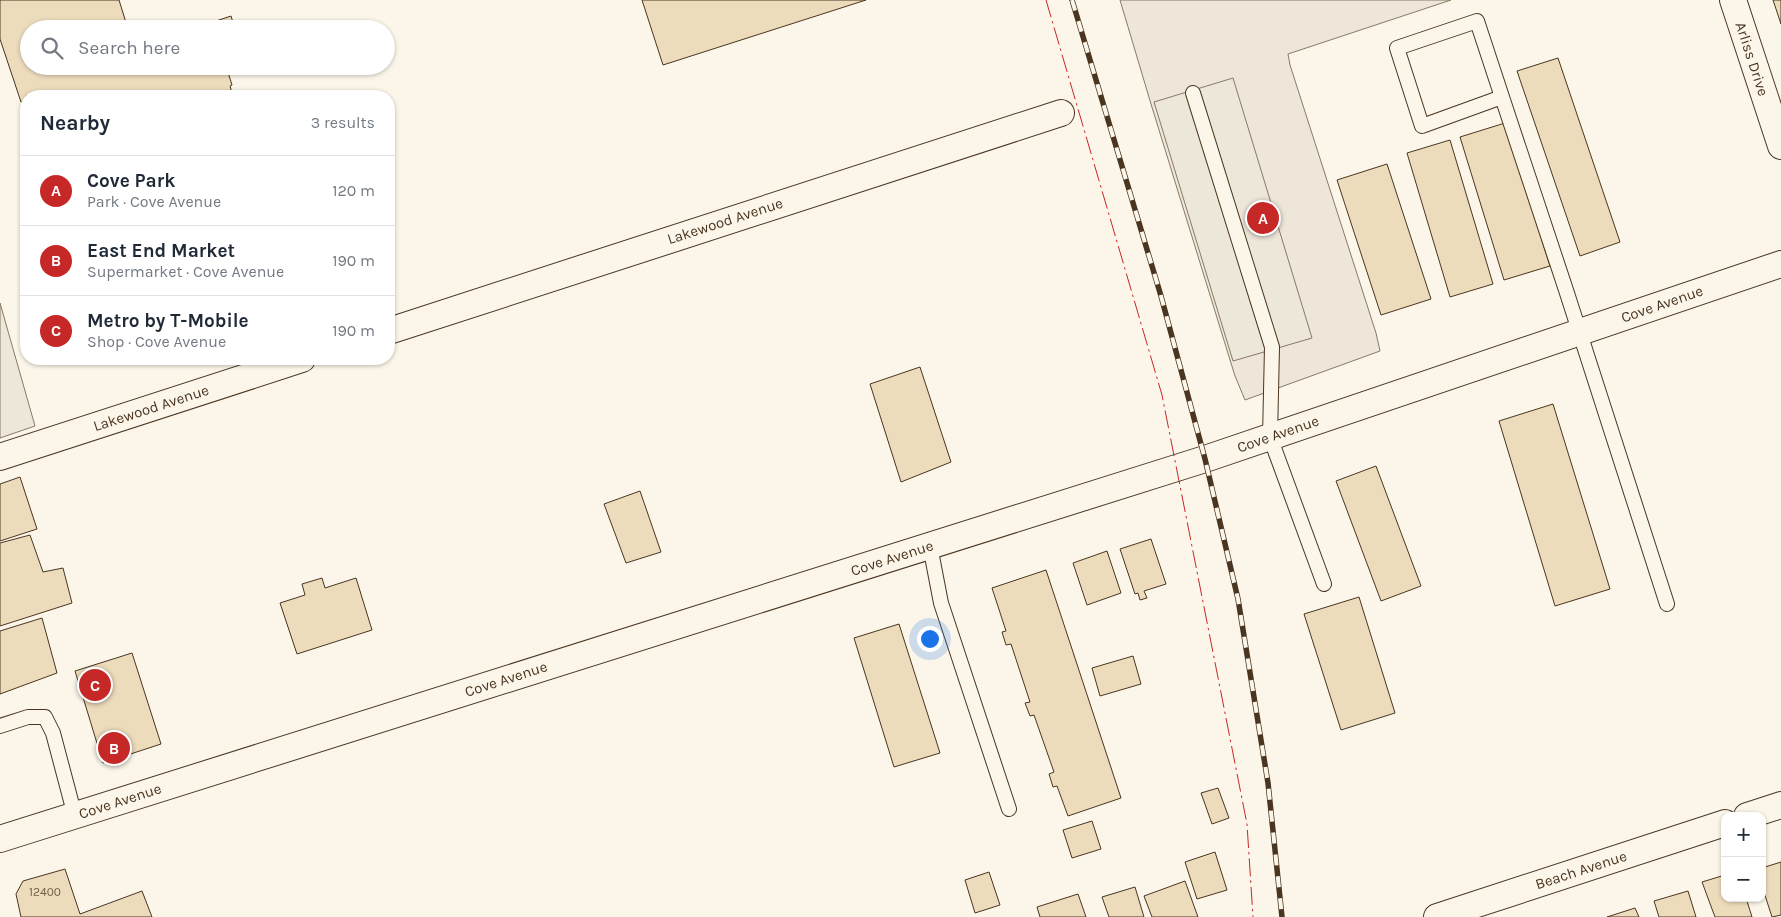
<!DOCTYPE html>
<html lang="en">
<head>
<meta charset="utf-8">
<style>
  body { margin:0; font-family:Karla,sans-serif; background:#f6f6f7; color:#1f2937 }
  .controls { position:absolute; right:15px; bottom:15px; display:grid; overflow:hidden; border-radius:10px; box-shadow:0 1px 4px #0004 }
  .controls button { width:45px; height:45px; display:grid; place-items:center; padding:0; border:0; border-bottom:1px solid #e0e1e3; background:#fff; color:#1f2937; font:25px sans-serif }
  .you { position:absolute; left:929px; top:638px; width:18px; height:18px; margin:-12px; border:4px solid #fff; border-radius:50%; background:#1a73e8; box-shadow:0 0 0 8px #1a73e833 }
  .badge { display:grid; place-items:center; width:32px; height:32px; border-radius:50%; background:#c62828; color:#fff; font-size:16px; font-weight:700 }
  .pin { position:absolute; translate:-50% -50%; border:2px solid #fff; box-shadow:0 1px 5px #0006 }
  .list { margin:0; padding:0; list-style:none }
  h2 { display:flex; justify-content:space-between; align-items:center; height:65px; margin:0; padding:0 20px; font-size:21px }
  h2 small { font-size:16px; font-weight:400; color:#747a83 }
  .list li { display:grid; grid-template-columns:32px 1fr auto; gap:15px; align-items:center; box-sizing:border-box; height:70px; padding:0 20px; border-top:1px solid #e0e1e3 }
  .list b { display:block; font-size:19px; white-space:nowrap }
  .list p { margin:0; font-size:16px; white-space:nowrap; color:#747a83 }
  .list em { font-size:16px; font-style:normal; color:#747a83 }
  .icon { flex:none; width:28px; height:28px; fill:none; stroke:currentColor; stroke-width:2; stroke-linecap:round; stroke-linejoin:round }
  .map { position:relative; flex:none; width:1781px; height:917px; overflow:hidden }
  .search { position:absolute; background:#fff; box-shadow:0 1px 4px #0004; left:20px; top:20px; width:375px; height:55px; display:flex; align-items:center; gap:12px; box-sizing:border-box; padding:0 18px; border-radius:28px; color:#747a83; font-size:19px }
  .panel { position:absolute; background:#fff; box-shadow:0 1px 4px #0004; left:20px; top:90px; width:375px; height:275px; border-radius:20px }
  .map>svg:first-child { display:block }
</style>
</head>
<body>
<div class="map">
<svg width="1781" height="917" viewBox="0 0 1781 917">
  <rect width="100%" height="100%" fill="#fbf6e9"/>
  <path fill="#ede6d9" stroke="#887966" d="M1120 0H1451L1288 54 1290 65 1376 333 1380 351 1245 400 1235 376 1151 104Z"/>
  <g fill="#ede7d9" stroke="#887966">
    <path d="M1233 78 1312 338 1233 361 1154 102Z"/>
    <path d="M0 303 35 426 0 438Z"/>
  </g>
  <g fill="#ecdcbc" stroke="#4a3520">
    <path d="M0 0H119L128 29H29V66H226L232 85 230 86 233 96H26V101L21 102 0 39Z"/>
    <path d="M642 0H866L663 65Z"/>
    <path d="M1773 0H1781V24Z"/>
    <path d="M231 16 235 29H212L210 23Z"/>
    <path d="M1558 58 1620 242 1580 256 1517 71Z"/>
    <path d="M1505 123 1550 266 1504 280 1460 137Z"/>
    <path d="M1450 140 1493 284 1450 297 1407 153Z"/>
    <path d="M1387 164 1431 299 1381 315 1337 180Z"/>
    <path d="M920 367 951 462 901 482 870 384Z"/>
    <path d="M1553 404 1610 589 1555 606 1499 421Z"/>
    <path d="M1376 466 1421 586 1381 601 1336 481Z"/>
    <path d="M20 477 37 529 0 541V484Z"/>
    <path d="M640 491 661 552 626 563 604 504Z"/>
    <path d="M30 535 43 572 63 568 72 603 0 626V543Z"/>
    <path d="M1151 539 1166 584 1144 591 1147 598 1140 600 1138 593 1135 594 1120 549Z"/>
    <path d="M1107 551 1121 593 1087 605 1073 563Z"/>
    <path d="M1046 570 1121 798 1068 816 1057 786 1053 787 1049 774 1054 772 1034 715 1030 716 1025 703 1030 702 1011 644 1006 645 1002 632 1006 631 992 588Z"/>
    <path d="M322 578 325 588 356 578 372 630 297 654 280 603 305 595 302 584Z"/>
    <path d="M1359 597 1395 713 1341 730 1304 614Z"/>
    <path d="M42 618 57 673 0 694V631Z"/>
    <path d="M899 624 940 753 894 767 854 638Z"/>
    <path d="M132 653 161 744 103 763 75 671Z"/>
    <path d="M1133 656 1141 684 1100 696 1092 668Z"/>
    <path d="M1218 788 1229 818 1212 824 1201 793Z"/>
    <path d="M1092 821 1101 849 1072 858 1063 830Z"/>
    <path d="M1215 852 1227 890 1197 899 1185 862Z"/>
    <path d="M1781 862V915L1772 917 1762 886V868Z"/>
    <path d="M65 869 80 914 142 891 152 917H21L16 894 23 881Z"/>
    <path d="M989 872 1000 905 975 913 965 880Z"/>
    <path d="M1725 875V898H1746L1752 917H1715L1702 882Z"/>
    <path d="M1185 881 1198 917H1152L1144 896Z"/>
    <path d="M1135 887 1144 917H1109L1102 897Z"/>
    <path d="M1688 891 1696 917H1659L1654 901Z"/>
    <path d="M1078 894 1086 917H1040L1037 907Z"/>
    <path d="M1635 908 1639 917H1607Z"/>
  </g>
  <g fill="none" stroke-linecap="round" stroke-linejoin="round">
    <defs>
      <g id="lane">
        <path d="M1193 93 1272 347 1270 437 1324 584"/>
        <path d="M1502 97 1477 21 1397 48 1422 126 1502 97 1566 290 1667 604"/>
        <path d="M930 546 941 603 1009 809"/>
        <path d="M0 726 28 717H45L53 733 75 816"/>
      </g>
      <g id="street">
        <path d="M1733 0 1781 146"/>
        <path d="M389 331 1061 113"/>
        <path d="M0 457 302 359"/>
        <path d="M1747 816 1781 805"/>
        <path d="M0 839 1205 459 1781 264"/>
        <path d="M1437 917 1725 823"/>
      </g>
    </defs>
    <use href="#lane" stroke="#4a3520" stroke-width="16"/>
    <use href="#street" stroke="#4a3520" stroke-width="28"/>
    <use href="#lane" stroke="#fbf6e9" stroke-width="14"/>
    <use href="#street" stroke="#fbf6e9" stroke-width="26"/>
    <defs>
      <path id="rail" d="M1072 0 1161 296 1205 459 1238 599 1268 783 1282 917"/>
    </defs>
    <use href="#rail" stroke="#4a3520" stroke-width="5.5"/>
    <use href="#rail" stroke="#fbf6e9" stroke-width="4" stroke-dasharray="11" stroke-linecap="butt"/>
    <path stroke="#c62828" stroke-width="1" stroke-dasharray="18 4 2.5 4" stroke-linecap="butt" d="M1046 0 1162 395 1247 824 1253 917"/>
  </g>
  <g text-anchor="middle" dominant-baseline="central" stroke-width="4" stroke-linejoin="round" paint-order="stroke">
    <g font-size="12" fill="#725f47">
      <text x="45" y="892">12400</text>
    </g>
    <g font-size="15" fill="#4a3520" stroke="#fbf6e9">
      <text transform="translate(1752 59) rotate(72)">Arliss Drive</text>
      <text transform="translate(725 221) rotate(-18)">Lakewood Avenue</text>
      <text transform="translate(1662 304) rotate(-19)">Cove Avenue</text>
      <text transform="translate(151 408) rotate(-18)">Lakewood Avenue</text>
      <text transform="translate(1278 434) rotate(-19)">Cove Avenue</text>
      <text transform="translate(892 558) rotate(-18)">Cove Avenue</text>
      <text transform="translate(506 679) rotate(-18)">Cove Avenue</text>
      <text transform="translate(120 801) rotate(-18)">Cove Avenue</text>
      <text transform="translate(1581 870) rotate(-18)">Beach Avenue</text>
    </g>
  </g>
</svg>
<div class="controls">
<button>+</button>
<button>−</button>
</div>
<div class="you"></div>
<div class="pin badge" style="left:1263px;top:218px">A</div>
<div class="pin badge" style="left:114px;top:748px">B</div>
<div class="pin badge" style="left:95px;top:685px">C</div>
<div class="search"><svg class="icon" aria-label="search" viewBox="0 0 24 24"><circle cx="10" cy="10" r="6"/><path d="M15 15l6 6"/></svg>Search here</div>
<section class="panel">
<h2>Nearby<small>3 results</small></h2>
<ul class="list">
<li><span class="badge">A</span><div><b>Cove Park</b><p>Park · Cove Avenue</p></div><em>120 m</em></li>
<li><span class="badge">B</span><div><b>East End Market</b><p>Supermarket · Cove Avenue</p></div><em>190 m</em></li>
<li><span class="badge">C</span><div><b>Metro by T-Mobile</b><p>Shop · Cove Avenue</p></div><em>190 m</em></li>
</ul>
</section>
</div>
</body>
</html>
